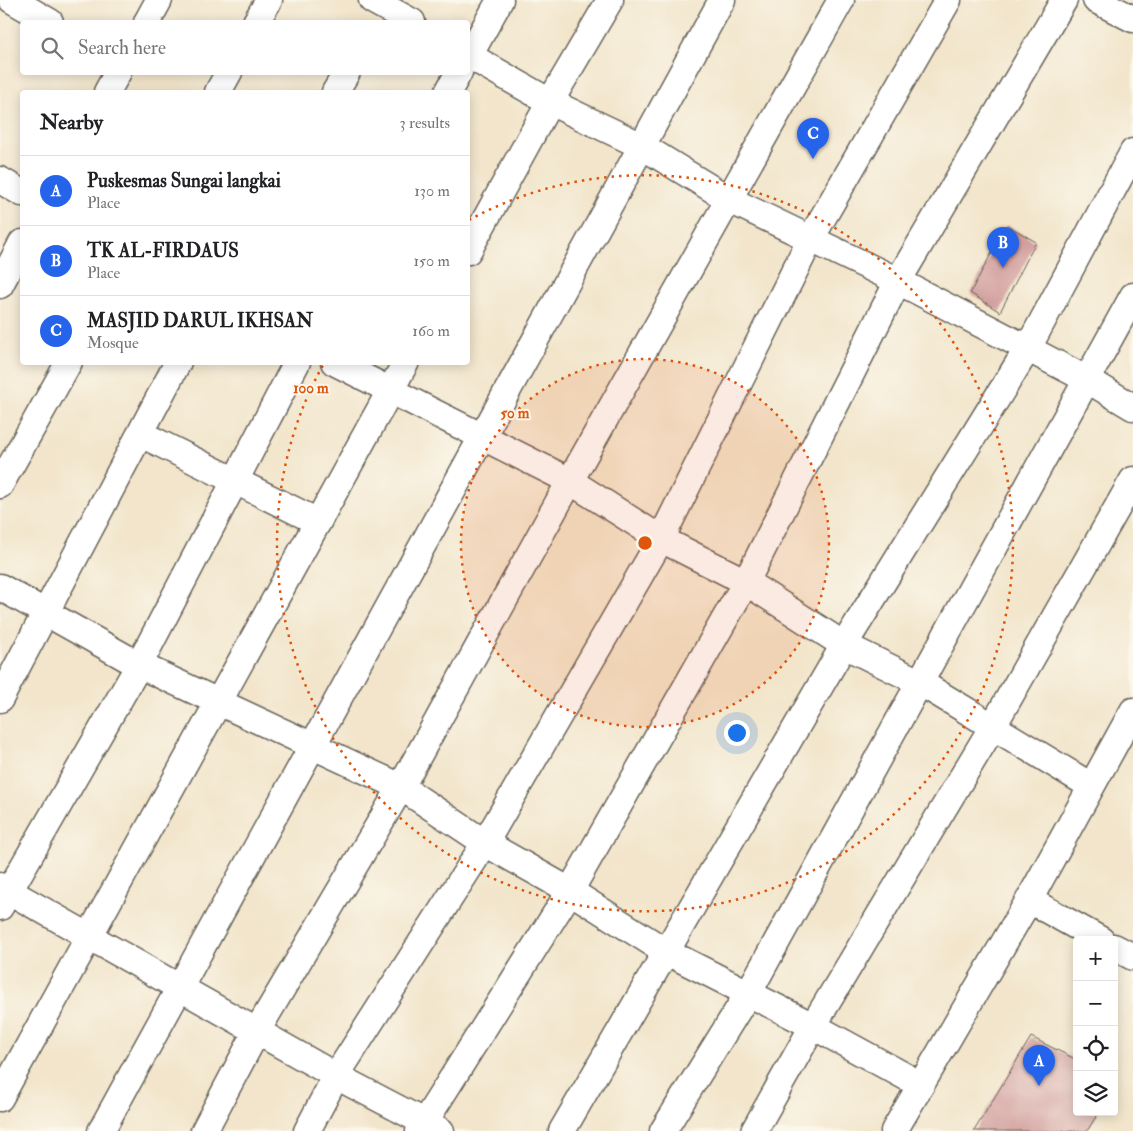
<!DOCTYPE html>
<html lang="en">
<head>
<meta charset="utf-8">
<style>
  body { margin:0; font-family:"IM FELL Double Pica",serif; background:#f2f2f2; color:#202124 }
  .controls { position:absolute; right:15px; bottom:15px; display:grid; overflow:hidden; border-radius:5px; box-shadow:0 2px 12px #0003 }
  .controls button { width:45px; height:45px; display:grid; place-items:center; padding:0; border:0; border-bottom:1px solid #e0e0e0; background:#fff; color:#202124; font:25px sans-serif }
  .you { position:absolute; left:736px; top:732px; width:18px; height:18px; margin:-12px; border:4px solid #fff; border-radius:50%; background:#1a73e8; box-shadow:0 0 0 8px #1a73e833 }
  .badge { display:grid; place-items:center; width:32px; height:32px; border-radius:50%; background:#2563eb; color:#fff; font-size:16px; font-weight:700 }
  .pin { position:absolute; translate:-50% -41px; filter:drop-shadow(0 1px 2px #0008) }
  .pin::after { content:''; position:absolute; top:26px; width:18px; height:15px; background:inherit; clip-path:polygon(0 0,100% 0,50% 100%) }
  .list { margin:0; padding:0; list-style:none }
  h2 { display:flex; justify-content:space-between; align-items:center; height:65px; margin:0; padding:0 20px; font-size:21px }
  h2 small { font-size:16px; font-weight:400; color:#757577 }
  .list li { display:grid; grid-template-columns:32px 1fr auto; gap:15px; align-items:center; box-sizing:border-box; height:70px; padding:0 20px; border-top:1px solid #e0e0e0 }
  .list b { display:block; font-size:19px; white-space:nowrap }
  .list p { margin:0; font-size:16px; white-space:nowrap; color:#757577 }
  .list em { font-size:16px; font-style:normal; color:#757577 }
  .icon { flex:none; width:28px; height:28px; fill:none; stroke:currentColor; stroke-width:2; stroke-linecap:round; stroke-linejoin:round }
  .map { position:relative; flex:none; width:1133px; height:1131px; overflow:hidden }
  .search { position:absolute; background:#fff; box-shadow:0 2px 12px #0003; left:20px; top:20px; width:450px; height:55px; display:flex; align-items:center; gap:12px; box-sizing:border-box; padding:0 18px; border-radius:5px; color:#757577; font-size:19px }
  .panel { position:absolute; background:#fff; box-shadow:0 2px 12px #0003; left:20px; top:90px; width:450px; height:275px; border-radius:5px }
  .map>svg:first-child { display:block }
</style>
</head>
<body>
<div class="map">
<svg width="1133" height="1131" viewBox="0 0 1133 1131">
  <rect width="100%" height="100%" fill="#fbf7ec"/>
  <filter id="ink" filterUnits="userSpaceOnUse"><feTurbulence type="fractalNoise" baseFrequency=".02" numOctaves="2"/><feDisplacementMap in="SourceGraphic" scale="10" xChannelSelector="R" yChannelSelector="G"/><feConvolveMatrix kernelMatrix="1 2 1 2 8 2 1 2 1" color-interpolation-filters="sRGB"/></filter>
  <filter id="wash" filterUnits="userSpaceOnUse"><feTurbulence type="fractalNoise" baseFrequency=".0096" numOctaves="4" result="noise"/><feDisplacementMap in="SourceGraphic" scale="20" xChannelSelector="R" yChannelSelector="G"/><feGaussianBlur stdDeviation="1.12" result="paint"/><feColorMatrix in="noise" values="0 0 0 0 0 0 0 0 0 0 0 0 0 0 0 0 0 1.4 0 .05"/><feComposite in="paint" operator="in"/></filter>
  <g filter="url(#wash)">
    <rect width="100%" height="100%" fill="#f2e5cb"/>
    <g id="blocks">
      <g fill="#d29f9d">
        <path d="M1007 225 1036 242 1000 312 970 293Z"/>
        <path d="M1031 1037 1077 1060V1112H1099L1087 1131H974Z"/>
      </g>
    </g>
  </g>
  <g filter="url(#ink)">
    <use href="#blocks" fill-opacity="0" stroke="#676259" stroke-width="1"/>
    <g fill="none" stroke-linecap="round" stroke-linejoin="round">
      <defs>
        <g id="minor">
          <path d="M12 0 50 22"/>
          <path d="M372 0 412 22"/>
          <path d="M1096 0 1133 19"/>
          <path d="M147 22 159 0"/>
          <path d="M256 22 269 0"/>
          <path d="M468 55 550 102 642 146 730 200 898 281 1064 0"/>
          <path d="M468 58 500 0"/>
          <path d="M107 92 118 72"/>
          <path d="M218 92 229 72"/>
          <path d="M335 92 347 72"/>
          <path d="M448 92 459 72"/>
          <path d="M0 180 22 193"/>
          <path d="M468 251 550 102 610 0"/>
          <path d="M0 285 22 243"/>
          <path d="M334 362 570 481 661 539 746 582 844 645 921 683 1091 786"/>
          <path d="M141 434 318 522"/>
          <path d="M0 485 69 362"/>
          <path d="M0 587 139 665 401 787 485 843 570 891 665 951 813 1026 921 1085"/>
          <path d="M0 699 178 362"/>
          <path d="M0 886 336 1076 441 1131"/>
          <path d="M1029 900 1101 940"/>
          <path d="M0 907 139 665 297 362"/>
          <path d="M1114 947 1133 957"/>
          <path d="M0 1098 406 362"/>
          <path d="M101 1131 722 0"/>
          <path d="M204 1131 257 1031 401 787 570 481 841 0"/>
          <path d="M307 1131 336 1076 485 843 661 539 810 240 948 0"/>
          <path d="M419 1131 570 891 746 582 898 281 1088 380 1133 407"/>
          <path d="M562 1131 844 645 1028 348 1133 152"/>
          <path d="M663 1131 749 992 1133 296"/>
          <path d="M754 1131 813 1026 993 726 1133 480"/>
          <path d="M894 1131 1029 900 1133 711"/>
        </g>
      </defs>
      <use href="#minor" stroke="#676259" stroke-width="29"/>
      <use href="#minor" stroke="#fff" stroke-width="26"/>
    </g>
  </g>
  <circle cx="645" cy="543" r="184" fill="#de560d" fill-opacity=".12"/>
  <g fill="none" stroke="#de560d" stroke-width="2.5" stroke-dasharray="2.5 5">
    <circle cx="645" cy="543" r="184"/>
    <path d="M469 220A368 368 0 1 1 323 365"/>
  </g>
  <circle cx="645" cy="543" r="8" fill="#de560d" stroke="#fbf7ec" stroke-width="2.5"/>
  <g font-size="15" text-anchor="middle" font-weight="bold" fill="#de560d" stroke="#fbf7ec" stroke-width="4" stroke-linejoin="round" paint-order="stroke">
    <text x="311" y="393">100 m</text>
    <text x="515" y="418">50 m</text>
  </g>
</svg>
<div class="controls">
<button>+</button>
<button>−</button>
<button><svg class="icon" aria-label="locate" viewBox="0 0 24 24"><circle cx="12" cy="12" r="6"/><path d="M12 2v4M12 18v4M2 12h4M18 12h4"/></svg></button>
<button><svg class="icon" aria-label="layers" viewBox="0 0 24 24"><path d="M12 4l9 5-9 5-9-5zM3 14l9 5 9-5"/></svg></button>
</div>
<div class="you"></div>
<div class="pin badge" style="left:1039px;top:1086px">A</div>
<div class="pin badge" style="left:1003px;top:268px">B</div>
<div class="pin badge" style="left:813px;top:159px">C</div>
<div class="search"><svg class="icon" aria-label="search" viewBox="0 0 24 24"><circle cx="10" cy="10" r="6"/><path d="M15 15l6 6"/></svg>Search here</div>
<section class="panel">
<h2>Nearby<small>3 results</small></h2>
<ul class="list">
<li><span class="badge">A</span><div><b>Puskesmas Sungai langkai</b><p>Place</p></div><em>130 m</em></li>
<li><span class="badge">B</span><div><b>TK AL-FIRDAUS</b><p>Place</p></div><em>150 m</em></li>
<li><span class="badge">C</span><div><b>MASJID DARUL IKHSAN</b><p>Mosque</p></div><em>160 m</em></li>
</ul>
</section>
</div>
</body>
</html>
